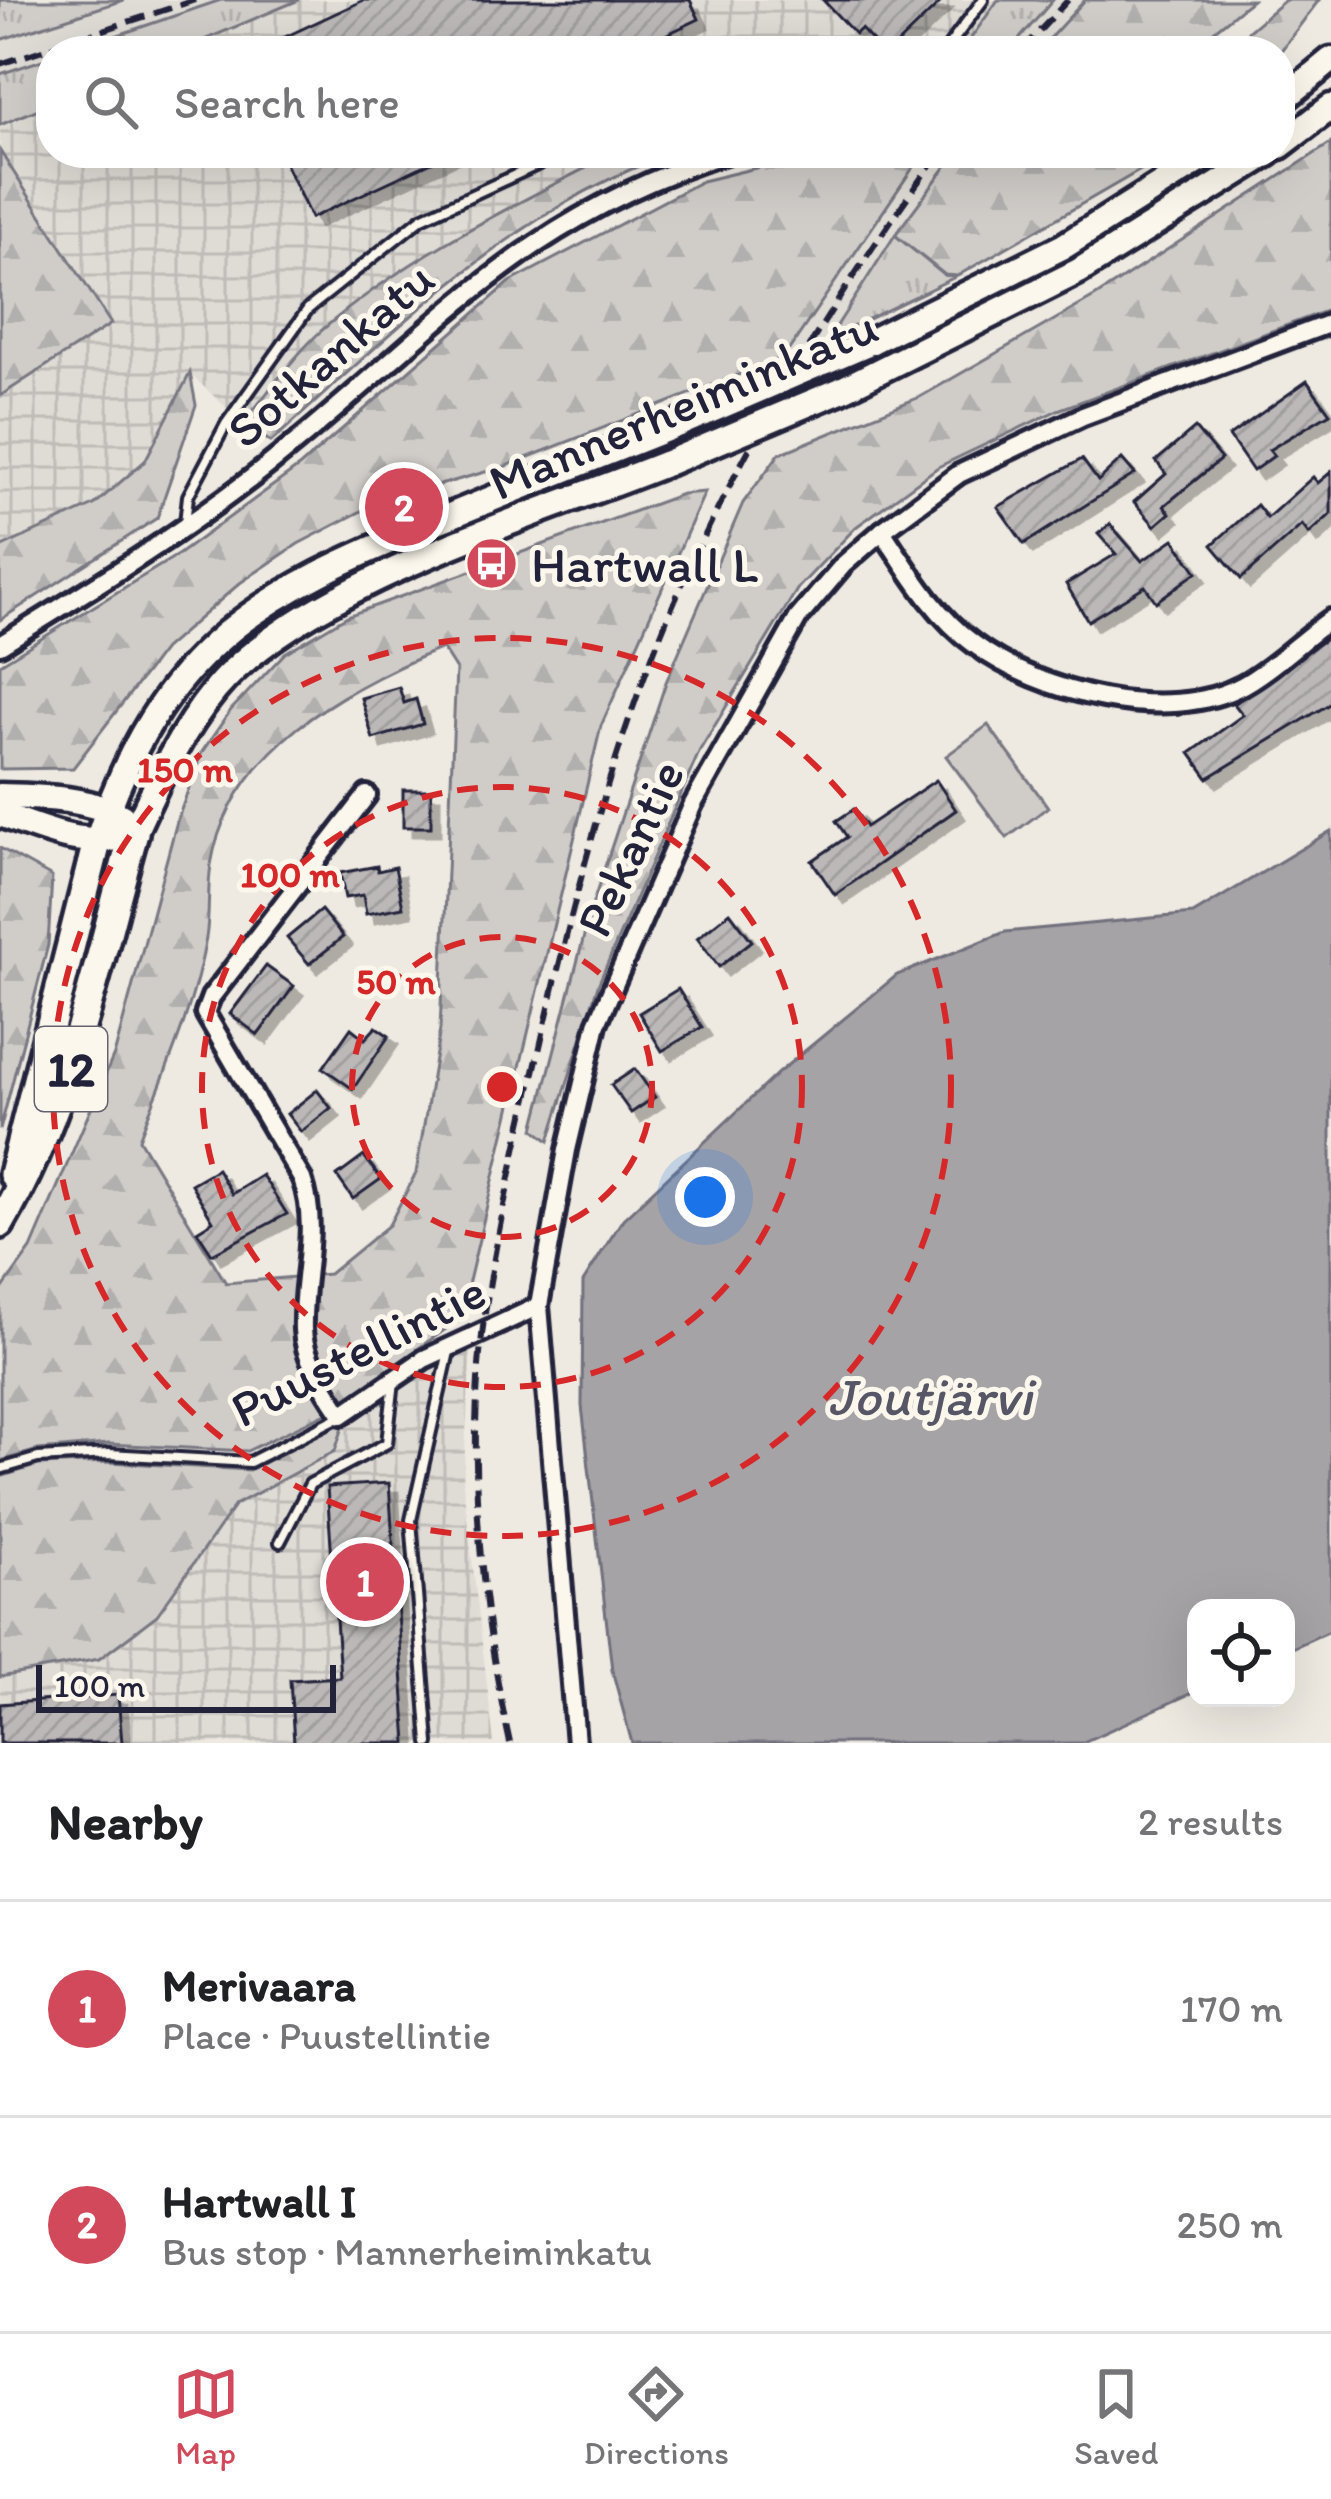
<!DOCTYPE html>
<html lang="en">
<head>
<meta charset="utf-8">
<style>
  body { margin:0; font-family:Itim,sans-serif; background:#f2f2f2; color:#202124 }
  .controls { position:absolute; right:36px; bottom:36px; display:grid; overflow:hidden; border-radius:24px; box-shadow:0 12px 48px #0002 }
  .controls button { width:108px; height:108px; display:grid; place-items:center; padding:0; border:0; border-bottom:3px solid #e0e0e0; background:#fff; color:#202124; font:60px sans-serif }
  .scale { position:absolute; left:36px; bottom:30px; width:300px; box-sizing:border-box; padding-left:12px; border:6px solid #22223b; border-top:0; font-size:33px; line-height:42px; white-space:nowrap; color:#22223b; -webkit-text-stroke:9px #fbf7ec; paint-order:stroke }
  .you { position:absolute; left:705px; top:1197px; width:42px; height:42px; margin:-30px; border:9px solid #fff; border-radius:50%; background:#1a73e8; box-shadow:0 0 0 18px #1a73e833 }
  .badge { display:grid; place-items:center; width:78px; height:78px; border-radius:50%; background:#d1495b; color:#fff; font-size:39px; font-weight:700 }
  .pin { position:absolute; translate:-50% -50%; border:6px solid #fff; box-shadow:0 3px 12px #0006 }
  .list { margin:0; padding:0; list-style:none }
  h2 { display:flex; justify-content:space-between; align-items:center; height:156px; margin:0; padding:0 48px; font-size:51px }
  h2 small { font-size:39px; font-weight:400; color:#757577 }
  .list li { display:grid; grid-template-columns:78px 1fr auto; gap:36px; align-items:center; box-sizing:border-box; height:216px; padding:0 48px; border-top:3px solid #e0e0e0 }
  .list b { display:block; font-size:45px; white-space:nowrap }
  .list p { margin:0; font-size:39px; white-space:nowrap; color:#757577 }
  .list em { font-size:39px; font-style:normal; color:#757577 }
  .icon { flex:none; width:66px; height:66px; fill:none; stroke:currentColor; stroke-width:2; stroke-linecap:round; stroke-linejoin:round }
  .map { position:relative; flex:none; width:1331px; height:1743px; overflow:hidden }
  .search { position:absolute; background:#fff; box-shadow:0 12px 48px #0002; left:36px; right:36px; top:36px; height:132px; display:flex; align-items:center; gap:30px; box-sizing:border-box; padding:0 42px; border-radius:48px; color:#757577; font-size:45px }
  .sheet { height:588px; background:#fff }
  nav { display:flex; justify-content:space-around; align-items:center; box-sizing:border-box; height:168px; border-top:3px solid #e0e0e0; background:#fff; font-size:33px; color:#757577 }
  nav a { display:grid; justify-items:center; gap:6px }
  nav .on { color:#d1495b }
  .map>svg:first-child { display:block }
</style>
</head>
<body>
<div class="map">
<svg width="1331" height="1743" viewBox="0 0 1331 1743">
  <defs>
    <pattern id="industrial-grid" width="8" height="8" patternUnits="userSpaceOnUse" patternTransform="scale(3)"><rect width="8" height="8" fill="#dfdbd5"/><path d="M0 4h8M4 0v8" fill="none" stroke="#bfbcb8"/></pattern>
    <pattern id="grass-tufts" width="24" height="20" patternUnits="userSpaceOnUse" patternTransform="scale(3)"><rect width="24" height="20" fill="#d0cdc9"/><path d="M3 7l-1-3M5 7V3M7 7l1-3M15 17l-1-3M17 17v-4M19 17l1-3" fill="none" stroke="#b2b0ae"/></pattern>
    <pattern id="forest-firs" width="22" height="20" patternUnits="userSpaceOnUse" patternTransform="scale(3)"><rect width="22" height="20" fill="#d0cdc9"/><path d="M5 1l3.5 6h-7zM16 11l3.5 6h-7z" fill="#b2b0ae"/></pattern>
    <pattern id="building-hatch" width="6" height="6" patternUnits="userSpaceOnUse" patternTransform="scale(3)"><rect width="6" height="6" fill="#bcb8b8"/><path d="M-1 1l2-2M0 6l6-6M5 7l2-2" fill="none" stroke="#a19e9f"/></pattern>
    <filter id="shadow"><feDropShadow dx="9" dy="9" stdDeviation="0" flood-color="#0004"/></filter>
  </defs>
  <rect width="100%" height="100%" fill="#eeeae2"/>
  <filter id="ink" filterUnits="userSpaceOnUse"><feTurbulence type="fractalNoise" baseFrequency=".00833" numOctaves="2"/><feDisplacementMap in="SourceGraphic" scale="24" xChannelSelector="R" yChannelSelector="G"/><feConvolveMatrix kernelMatrix="1 2 1 2 8 2 1 2 1" color-interpolation-filters="sRGB"/></filter>
  <g filter="url(#ink)">
    <g fill="#dfdbd5">
      <path d="M124 0H221L71 51H51V57L0 74V40Z"/>
      <path d="M1053 0H1085L1038 51H1009Z"/>
      <path d="M923 153H956L829 338 784 357Z"/>
    </g>
    <g fill="url(#industrial-grid)">
      <path d="M299 0H998L962 51H178Z"/>
      <path d="M51 104V153H614L502 211 379 286 318 334 243 423 190 374 145 461 94 504 0 548V396L110 324 0 151V125Z"/>
      <path d="M471 1348 463 1484 494 1743H0V1677L99 1659 157 1615 235 1505 334 1451 346 1421 425 1367Z"/>
    </g>
    <g fill="url(#grass-tufts)" stroke="#797882" stroke-width="3">
      <path d="M0 0H124L0 40Z"/>
      <path d="M221 0H299L178 51H71Z"/>
      <path d="M998 0H1053L1009 51H962Z"/>
      <path d="M51 57V104L0 125V74Z"/>
      <path d="M895 235 944 275 957 276 829 338Z"/>
    </g>
    <g fill="url(#forest-firs)" stroke="#797882" stroke-width="3" fill-rule="evenodd">
      <path d="M1085 0H1252L1189 51H1038Z"/>
      <path d="M1285 0H1319L1280 52 1225 51Z"/>
      <path d="M1331 143V309L1058 410 938 467 856 527 798 588 700 750 598 985 549 1141 534 1129 591 909 666 682 743 503 779 454 920 397 1096 296Z"/>
      <path d="M0 151 111 324 0 396Z"/>
      <path d="M615 153H673C516 206 392 334 271 442L243 423C268 393 292 358 321 331 407 256 514 205 615 153Z"/>
      <path d="M818 153H923L784 357 506 466 377 503 298 544 240 583 164 649 73 768 0 769V664L179 554 300 466 510 282 702 181Z"/>
      <path d="M956 153H1170L957 276 945 275 895 235Z"/>
      <path d="M190 373 196 405 157 518 0 620V548L94 505 145 461Z"/>
      <path d="M705 492 601 726 460 1319 330 1411 247 1451 108 1444 38 1450 0 1461V1292L31 1249 115 1052 177 821 202 752 231 710 285 653 347 616 682 494ZM442 648 456 670 440 1029 416 1173 389 1225 329 1274 226 1283 139 1139C164 1074 194 1008 206 938 210 914 207 889 211 865 230 750 345 688 442 648Z"/>
      <path d="M0 848 52 877 48 945 0 1130Z"/>
      <path d="M345 1421 335 1451 235 1505 157 1615 99 1659 0 1677V1477L38 1465 109 1462 249 1470Z"/>
    </g>
    <path fill="#d0cdc9" stroke="#797882" stroke-width="3" d="M988 725 1048 807 1007 838 946 756Z"/>
    <path fill="#a6a3a7" stroke="#716f7c" stroke-width="3" d="M1331 831V1630L1286 1651V1608H1196V1691L1081 1743H632L612 1670 582 1406 583 1282 623 1219 778 1073 897 975 1005 932 1193 914Z"/>
    <g fill="url(#building-hatch)" stroke="#22223b" stroke-width="3" filter="url(#shadow)">
      <path d="M364 0H690L699 19 659 38 663 45 650 51H255Z"/>
      <path d="M823 0H943L890 51H882L861 29 855 34Z"/>
      <path d="M280 153H451L311 218Z"/>
      <path d="M1307 381 1330 413 1269 450 1274 456 1253 471 1229 436Z"/>
      <path d="M1195 428 1221 459 1164 506 1170 513 1155 526 1134 502 1166 474 1156 461Z"/>
      <path d="M1082 459 1098 481 1122 459 1135 474 1024 544 998 507Z"/>
      <path d="M1331 472V514L1309 534 1302 525 1241 579 1212 545 1257 505 1267 518 1313 477 1318 483Z"/>
      <path d="M1110 524 1142 561 1174 539 1197 572 1156 602 1145 586 1088 621 1066 584 1116 554 1098 534Z"/>
      <path d="M1331 635V703L1208 778 1190 753 1243 715 1234 704Z"/>
      <path d="M399 687 404 703 416 699 423 724 373 739 361 698Z"/>
      <path d="M936 780 956 810 835 895 812 861 847 837 836 821 854 809 866 827Z"/>
      <rect x="403" y="790" width="28" height="37"/>
      <path d="M377 866 378 871 395 867 403 907 366 914 363 895 345 898 340 873Z"/>
      <path d="M321 910 343 937 309 964 287 938Z"/>
      <path d="M730 912 752 941 719 967 697 938Z"/>
      <path d="M266 966 294 986 258 1035 230 1014Z"/>
      <path d="M678 989 702 1027 662 1051 639 1013Z"/>
      <path d="M376 1027 389 1036 353 1089 323 1068 351 1028 365 1039Z"/>
      <path d="M635 1069 655 1097 631 1113 611 1085Z"/>
      <path d="M317 1090 331 1108 301 1132 287 1114Z"/>
      <path d="M364 1156 381 1179 353 1199 337 1176Z"/>
      <path d="M217 1169 232 1194 262 1175 287 1214 212 1254 197 1231 213 1221 191 1184Z"/>
      <path d="M389 1483 407 1743H294L290 1680 340 1677 327 1487Z"/>
      <path d="M118 1695 122 1743H0V1704Z"/>
    </g>
    <g fill="none" stroke-linecap="round" stroke-linejoin="round">
      <defs>
        <g id="service">
          <path d="M945 51 983 0"/>
          <path d="M185 523 188 496 226 424 308 309 422 218 563 153"/>
          <path d="M0 1469 38 1458 109 1454 250 1462 341 1416"/>
          <path d="M280 1542 310 1484 387 1443 394 1381"/>
          <path d="M429 1743 411 1520 450 1347"/>
        </g>
        <g id="minor">
          <path d="M882 531C908 570 934 615 974 644 1039 693 1167 726 1243 685 1274 668 1302 639 1331 619"/>
          <path d="M0 645C94 587 186 531 272 462 434 333 519 218 728 153"/>
          <path d="M367 795 211 997 205 1013 302 1179C320 1229 301 1278 303 1330 304 1360 326 1390 342 1415L424 1359 539 1306"/>
          <path d="M576 1743 539 1306 567 1150 597 1024 693 804 798 618 843 565 882 531 959 474 1083 416 1331 323"/>
        </g>
        <g id="primary">
          <path d="M1280 102 1331 60"/>
          <path d="M1280 146 1331 107"/>
          <path d="M870 342 1064 246 1211 153"/>
          <path d="M841 390 1079 271 1269 153"/>
          <path d="M0 796C39 797 87 797 122 817"/>
          <path d="M0 814C45 830 87 851 134 833"/>
          <path d="M134 833C157 783 179 734 215 690 302 585 538 515 667 463"/>
          <path d="M97 842C160 646 259 594 440 520 522 486 604 454 686 421"/>
        </g>
        <g id="trunk">
          <path d="M13 1174 97 842"/>
          <path d="M0 1224C71 1102 96 967 134 833"/>
        </g>
      </defs>
      <use href="#service" stroke="#22223b" stroke-width="16"/>
      <use href="#minor" stroke="#22223b" stroke-width="26"/>
      <use href="#primary" stroke="#22223b" stroke-width="33"/>
      <use href="#trunk" stroke="#22223b" stroke-width="36"/>
      <use href="#service" stroke="#fbf7ec" stroke-width="8"/>
      <use href="#minor" stroke="#fbf7ec" stroke-width="16"/>
      <use href="#primary" stroke="#fbf7ec" stroke-width="24"/>
      <use href="#trunk" stroke="#fbf7ec" stroke-width="27"/>
      <g stroke="#22223b" stroke-width="6" stroke-dasharray="18 9" stroke-linecap="butt">
        <path d="M1021 51 1068 0"/>
        <path d="M0 64 195 0"/>
        <path d="M510 1743C481 1611 466 1462 483 1327 496 1234 517 1142 539 1051 567 928 598 802 642 683 711 494 821 316 939 153"/>
      </g>
      <defs>
        <g id="primary-bridge">
          <path d="M686 421 870 342"/>
          <path d="M667 463 841 390"/>
        </g>
      </defs>
      <use href="#primary-bridge" stroke="#22223b" stroke-width="33" stroke-linecap="butt"/>
      <use href="#primary-bridge" stroke="#fbf7ec" stroke-width="24"/>
    </g>
  </g>
  <g fill="none" stroke="#d62828" stroke-width="6" stroke-dasharray="21 15">
    <circle cx="502" cy="1087" r="150"/>
    <circle cx="502" cy="1087" r="300"/>
    <circle cx="502" cy="1087" r="449"/>
  </g>
  <defs>
    <symbol id="bus-disc" viewBox="-11 -11 22 22"><circle r="9.5" fill="#d1495b" stroke="#fbf7ec"/><path d="M-5-6H5V4H4V6H2V4H-2V6H-4V4H-5ZM-3.5-4V0h7V-4ZM-3.5 1.2v1.5H-2V1.2ZM2 1.2v1.5H3.5V1.2Z" fill="#fff"/></symbol>
  </defs>
  <g fill-rule="evenodd">
    <use href="#bus-disc" x="462" y="534" width="59" height="59"/>
  </g>
  <g text-anchor="middle" dominant-baseline="central" stroke-width="10" stroke-linejoin="round" paint-order="stroke">
    <rect fill="#fbf7ec" stroke="#636270" stroke-width="3" x="35" y="1027" width="72" height="84" rx="9"/>
    <g font-size="48" font-weight="bold" fill="#22223b">
      <text x="71" y="1069">12</text>
    </g>
    <g font-size="51" fill="#22223b" stroke="#fbf7ec">
      <text transform="translate(330 354) rotate(-41)">Sotkankatu</text>
      <text transform="translate(683 404) rotate(-23)">Mannerheiminkatu</text>
      <text transform="translate(630 848) rotate(-65)">Pekantie</text>
      <text transform="translate(358 1350) rotate(-27)">Puustellintie</text>
    </g>
    <g font-size="51" fill="#22223b" stroke="#fbf7ec" text-anchor="start">
      <text x="531" y="564">Hartwall L</text>
    </g>
    <g font-size="54" font-style="italic" fill="#575666" stroke="#fbf7ec">
      <text x="930" y="1396">Joutjärvi</text>
    </g>
  </g>
  <circle cx="502" cy="1087" r="18" fill="#d62828" stroke="#fbf7ec" stroke-width="6"/>
  <g font-size="36" text-anchor="middle" font-weight="bold" fill="#d62828" stroke="#fbf7ec" stroke-width="10" stroke-linejoin="round" paint-order="stroke">
    <text x="185" y="782">150 m</text>
    <text x="290" y="887">100 m</text>
    <text x="396" y="994">50 m</text>
  </g>
</svg>
<div class="controls">
<button><svg class="icon" aria-label="locate" viewBox="0 0 24 24"><circle cx="12" cy="12" r="6"/><path d="M12 2v4M12 18v4M2 12h4M18 12h4"/></svg></button>
</div>
<div class="scale">100 m</div>
<div class="you"></div>
<div class="pin badge" style="left:365px;top:1582px">1</div>
<div class="pin badge" style="left:404px;top:507px">2</div>
<div class="search"><svg class="icon" aria-label="search" viewBox="0 0 24 24"><circle cx="10" cy="10" r="6"/><path d="M15 15l6 6"/></svg>Search here</div>
</div>
<section class="sheet">
<h2>Nearby<small>2 results</small></h2>
<ul class="list">
<li><span class="badge">1</span><div><b>Merivaara</b><p>Place · Puustellintie</p></div><em>170 m</em></li>
<li><span class="badge">2</span><div><b>Hartwall I</b><p>Bus stop · Mannerheiminkatu</p></div><em>250 m</em></li>
</ul>
</section>
<nav>
<a class="on"><svg class="icon" aria-label="map" viewBox="0 0 24 24"><path d="M3 6l6-2 6 2 6-2v14l-6 2-6-2-6 2zM9 4v14M15 6v14"/></svg>Map</a>
<a><svg class="icon" aria-label="directions" viewBox="0 0 24 24"><path d="M12 3l9 9-9 9-9-9zM9 14v-3h6M13 9l2 2-2 2"/></svg>Directions</a>
<a><svg class="icon" aria-label="saved" viewBox="0 0 24 24"><path d="M7 4h10v16l-5-4-5 4z"/></svg>Saved</a>
</nav>
</body>
</html>
